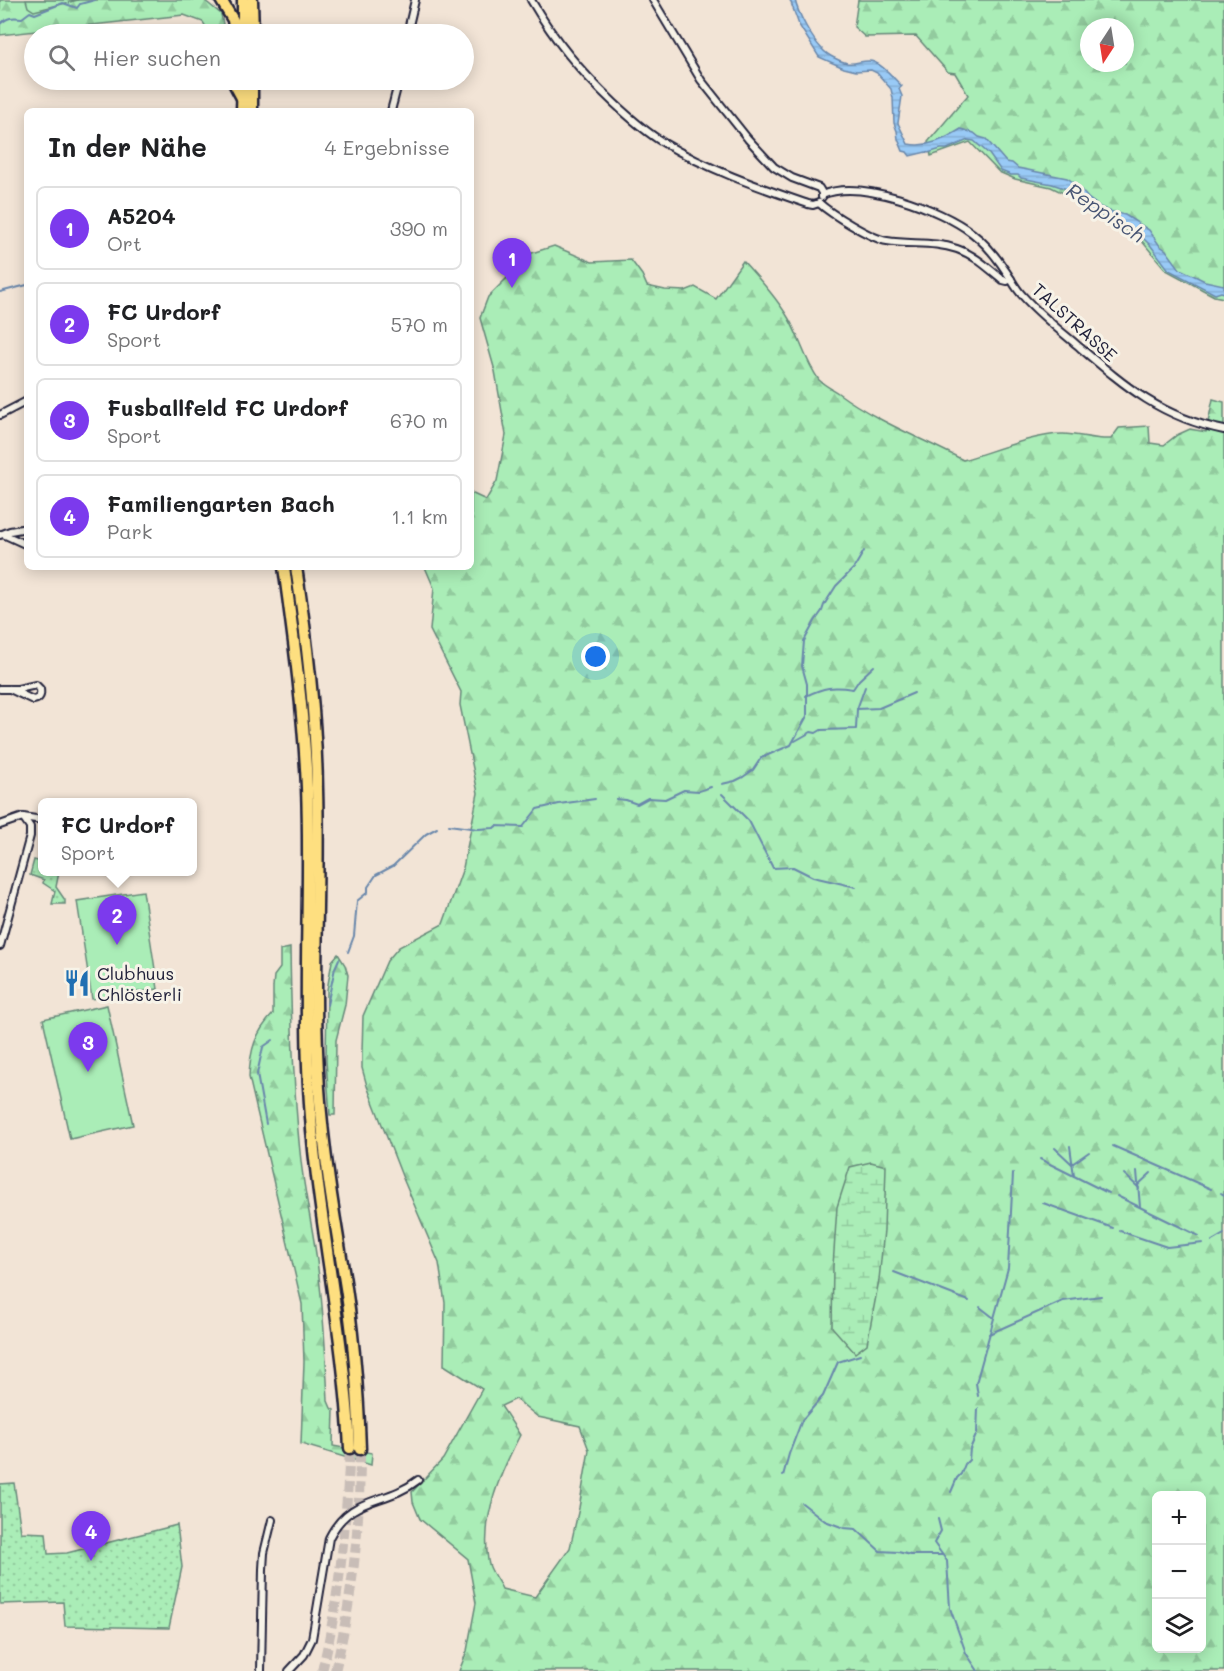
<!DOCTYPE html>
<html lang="de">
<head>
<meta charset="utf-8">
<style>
  body { margin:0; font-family:Mali,sans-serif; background:#f6f6f6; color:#202124 }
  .controls { position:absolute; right:18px; bottom:18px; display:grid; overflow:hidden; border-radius:9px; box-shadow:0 3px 15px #0003 }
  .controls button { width:54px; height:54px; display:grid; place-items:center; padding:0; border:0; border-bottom:2px solid #e0e0e0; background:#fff; color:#202124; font:30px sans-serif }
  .compass { position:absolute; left:1080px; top:18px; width:54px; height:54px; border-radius:50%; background:#fff; box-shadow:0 3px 15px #0003; rotate:192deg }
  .you { position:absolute; left:596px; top:657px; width:21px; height:21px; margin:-15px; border:4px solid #fff; border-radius:50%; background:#1a73e8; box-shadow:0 0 0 9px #1a73e833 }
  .badge { display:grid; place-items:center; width:39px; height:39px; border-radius:50%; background:#7c3aed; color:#fff; font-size:20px; font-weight:700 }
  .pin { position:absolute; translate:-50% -50px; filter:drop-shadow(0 2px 3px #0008) }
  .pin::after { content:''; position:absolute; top:32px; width:21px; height:18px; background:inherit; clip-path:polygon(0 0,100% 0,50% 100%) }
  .popup { position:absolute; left:38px; top:798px; width:159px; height:78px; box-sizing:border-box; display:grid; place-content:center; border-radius:9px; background:#fff; filter:drop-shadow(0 2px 4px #0005); font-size:20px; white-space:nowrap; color:#757577 }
  .popup b { font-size:22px; color:#202124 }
  .popup::after { content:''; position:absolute; left:50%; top:100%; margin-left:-12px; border:12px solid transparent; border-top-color:#fff }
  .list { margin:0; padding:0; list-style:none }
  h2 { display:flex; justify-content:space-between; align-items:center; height:78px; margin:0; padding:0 24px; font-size:26px }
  h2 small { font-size:20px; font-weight:400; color:#757577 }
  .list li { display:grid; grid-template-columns:39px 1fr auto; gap:18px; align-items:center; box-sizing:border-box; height:84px; margin:0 12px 12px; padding:0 12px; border:2px solid #e0e0e0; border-radius:9px }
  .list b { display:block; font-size:22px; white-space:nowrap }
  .list p { margin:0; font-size:20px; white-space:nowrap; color:#757577 }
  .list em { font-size:20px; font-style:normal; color:#757577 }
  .icon { flex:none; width:33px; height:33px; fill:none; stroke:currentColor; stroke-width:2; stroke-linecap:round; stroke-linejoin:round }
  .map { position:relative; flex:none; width:1224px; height:1671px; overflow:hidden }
  .search { position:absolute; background:#fff; box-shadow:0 3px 15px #0003; left:24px; top:24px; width:450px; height:66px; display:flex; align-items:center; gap:15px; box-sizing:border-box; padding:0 21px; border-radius:33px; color:#757577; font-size:22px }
  .panel { position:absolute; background:#fff; box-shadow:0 3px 15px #0003; left:24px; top:108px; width:450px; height:462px; border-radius:9px }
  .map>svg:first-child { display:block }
</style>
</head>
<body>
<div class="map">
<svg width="1224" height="1671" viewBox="0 0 1224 1671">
  <defs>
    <pattern id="forest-firs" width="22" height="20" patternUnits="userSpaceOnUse" patternTransform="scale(1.5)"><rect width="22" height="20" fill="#aaedb7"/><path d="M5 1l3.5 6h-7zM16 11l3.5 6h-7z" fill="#92cb9e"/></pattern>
    <pattern id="wetland-marsh" width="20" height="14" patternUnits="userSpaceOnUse" patternTransform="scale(1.5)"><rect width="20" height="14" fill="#aaedb7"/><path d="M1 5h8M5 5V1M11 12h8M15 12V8" fill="none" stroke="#92cb9e"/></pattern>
    <pattern id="park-dots" width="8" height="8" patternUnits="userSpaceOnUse" patternTransform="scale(1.5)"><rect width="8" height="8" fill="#aaedb7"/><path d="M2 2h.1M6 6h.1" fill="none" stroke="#92cb9e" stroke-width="1.8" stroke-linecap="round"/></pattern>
    <pattern id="water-rules" width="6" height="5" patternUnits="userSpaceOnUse" patternTransform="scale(1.5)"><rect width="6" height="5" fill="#99caf6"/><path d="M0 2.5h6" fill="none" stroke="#84add4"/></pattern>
  </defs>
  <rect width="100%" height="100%" fill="#f2e4d6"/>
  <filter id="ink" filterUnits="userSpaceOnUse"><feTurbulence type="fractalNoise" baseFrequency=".0167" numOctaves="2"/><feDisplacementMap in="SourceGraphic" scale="12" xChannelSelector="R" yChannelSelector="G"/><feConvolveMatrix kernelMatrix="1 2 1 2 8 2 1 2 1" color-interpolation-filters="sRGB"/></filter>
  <g filter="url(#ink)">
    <g fill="url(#forest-firs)" stroke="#668879" stroke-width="1.5" fill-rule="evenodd">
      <path d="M0 0H204L221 14 225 34H210L203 22 184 15 0 35Z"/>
      <path d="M858 0H1224V298L1214 296 1166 270 1141 240 1114 224 1088 214 1074 198 1051 187 1015 179 999 172 970 142 931 156 928 142 968 95 955 73 948 72 916 36 865 37 854 27ZM1089 27H1125V63H1089Z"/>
      <path d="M554 246 592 262 631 260 642 275 647 286 665 290 685 291 695 287 716 299 743 261C759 279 776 297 789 319 800 338 805 361 819 380 824 385 832 389 838 393 876 421 921 438 963 460 991 452 1035 434 1063 434 1079 434 1094 440 1111 439L1119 428 1149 426 1150 443 1164 445 1177 435 1190 429 1206 432 1213 399 1224 402V1671H459L467 1651 476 1603 468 1559 420 1519 413 1502 412 1492 443 1459 482 1389 444 1365 445 1303 439 1263 402 1176 367 1086 362 1068V1052L363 1016 387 961 399 947 443 924 463 868 478 793 460 705 461 692 430 630 434 588 425 567H471V493L486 500 497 481 506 435 495 371 480 318 488 297 532 253ZM516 1399 538 1417 580 1426 589 1450 579 1508 570 1548 535 1597 502 1589C498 1580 489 1570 488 1560 481 1516 500 1474 520 1435L501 1406ZM1156 1496H1202V1648H1156Z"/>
      <path d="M290 948C291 1019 293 1090 301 1161 305 1197 314 1233 318 1269 324 1313 326 1357 328 1401L331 1408 334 1410 333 1446 372 1453 371 1465 301 1444 304 1362 302 1304 249 1077C250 1050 255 1033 273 1014V987L274 976 280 968V950Z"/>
      <path d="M338 954 345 965 348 975 345 1005 336 1040 335 1115H330L326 1061 327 990 332 961Z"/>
    </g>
    <path fill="url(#wetland-marsh)" stroke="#668879" stroke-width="1.5" d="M871 1162 886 1166 884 1230 879 1280 867 1344 855 1353 832 1327 833 1266 837 1207 850 1167Z"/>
    <g fill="url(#park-dots)" stroke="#668879" stroke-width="1.5">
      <path d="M34 860 42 862V872H59L56 887 65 900V904H52L55 891 43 883 44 880 30 875Z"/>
      <path d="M14 1483 21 1532 46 1533 48 1554 67 1553 177 1525 182 1567 169 1628 65 1626 63 1602 0 1604V1484Z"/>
    </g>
    <g fill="#aaedb7" stroke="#668879" stroke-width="1.5">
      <path d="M26 0H78L34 11 28 7Z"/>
      <path d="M143 891 158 989 92 999 77 901Z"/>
      <path d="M107 1005 133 1125 70 1139 43 1019Z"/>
    </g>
    <path fill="url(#water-rules)" stroke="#6987ab" stroke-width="1.5" d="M790 0H795C798 14 812 39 822 49 827 55 839 61 847 63 856 65 866 58 874 62 886 67 893 78 902 86L899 89 902 96 898 123 908 144C928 148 945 139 961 129L974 133 979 137 986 139 1006 162 1012 163 1018 168 1067 178 1076 184 1088 198 1100 207 1109 211 1125 215 1149 230 1160 246 1166 250 1180 269 1205 281 1224 285V293L1221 292 1215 294 1169 270 1151 246 1142 237 1128 226 1126 227 1113 220V218L1106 219 1091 214 1084 207 1074 192 1067 189 1052 184 1021 178 1018 175H1011L1001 171 989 154 974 141 968 140 947 149H941L928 153 926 152 910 156 907 152 903 151 898 139 897 131 894 123 893 98 891 89 877 73 871 70 856 71 844 68 819 57 799 25Z"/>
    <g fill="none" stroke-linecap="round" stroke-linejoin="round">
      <g stroke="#6987ab" stroke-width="2">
        <path d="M0 24C8 17 12 17 22 18L30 12 35 14 63 3 77 8 80 4 95 0"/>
        <path d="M0 292 27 285"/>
        <path d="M806 696C824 687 833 686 853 689L859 680 874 666"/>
        <path d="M857 709 865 687"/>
        <path d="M795 741 811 732 816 733 821 730 856 729 857 709 879 708 914 693"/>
        <path d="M722 784 735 781 743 777 753 770 761 758 791 745 807 716V684L802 666 804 641 815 621 822 611 824 605 836 586 854 568 864 551"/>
        <path d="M722 794 749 821 773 868 793 867 813 877 856 887"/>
        <path d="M616 799 626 800 637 804 648 798 665 799 684 790 699 791 711 787"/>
        <path d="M449 825 478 829 494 828 496 826 523 827 537 809 559 804 595 799"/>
        <path d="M348 952 354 936 357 901 368 892V887L376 875 393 866 426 834 437 828"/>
        <path d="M327 1005 335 968 339 959"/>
        <path d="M266 1124 257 1074 263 1047 273 1040"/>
        <path d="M1070 1146 1074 1176"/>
        <path d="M1113 1146 1211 1189"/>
        <path d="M1055 1148 1072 1164 1089 1152"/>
        <path d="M1040 1159 1108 1193"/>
        <path d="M1137 1171 1140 1207"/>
        <path d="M1124 1174 1139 1188"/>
        <path d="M1138 1185 1151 1173"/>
        <path d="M1221 1193 1224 1195"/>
        <path d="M1117 1196 1199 1236"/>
        <path d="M1043 1203 1113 1228"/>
        <path d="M1120 1231 1167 1247 1203 1243"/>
        <path d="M1212 1241 1224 1234"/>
        <path d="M894 1272 969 1301"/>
        <path d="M980 1307 994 1318"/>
        <path d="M989 1334 1063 1301 1101 1296"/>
        <path d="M978 1396 976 1383 1008 1268 1013 1174"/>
        <path d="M783 1476 789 1454 802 1420 823 1396 838 1362 860 1355"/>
        <path d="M951 1492 957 1478 961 1474 965 1464 969 1460 970 1449 977 1433 978 1409"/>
        <path d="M802 1503 825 1521 844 1528 856 1529 880 1551 898 1552 911 1555H942"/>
        <path d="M938 1519 941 1531 934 1543 947 1561 950 1608 966 1653 978 1671"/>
      </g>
      <g stroke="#c8bdb7" stroke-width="10" stroke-dasharray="10 5" stroke-linecap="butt">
        <path d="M322 1671C340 1598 346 1523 350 1448"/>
        <path d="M335 1671C353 1596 360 1527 360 1449"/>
      </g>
      <defs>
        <g id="street">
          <path d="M531 0C555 41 579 70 614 103 630 118 646 132 664 143 709 170 759 187 808 204L813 205 819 203"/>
          <path d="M653 0 701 80 748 139 774 167 792 178 819 188 822 193V197"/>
          <path d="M407 34 415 0"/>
          <path d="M391 111 399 80"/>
          <path d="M822 195C859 178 941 209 972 233 985 243 996 256 1005 270 1011 278 1015 288 1023 296 1039 314 1058 329 1077 345 1125 386 1160 417 1224 430"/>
          <path d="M819 203C831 214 872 239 887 241 910 245 934 241 957 249 975 255 988 268 1003 280L1007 281 1011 279"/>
          <path d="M0 415 27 401"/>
          <path d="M3 534 27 545"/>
          <path d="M0 535 10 531 27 528"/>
          <path d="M0 689H18L36 685 40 689C41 695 40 699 33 700L10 689"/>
          <path d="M0 825 23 817 42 820"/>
          <path d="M0 946 30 836V827L23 817"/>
          <path d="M261 1671 263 1569 264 1553 272 1520"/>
          <path d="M289 1671 304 1655 312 1639 329 1538C351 1494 385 1506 418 1480"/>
        </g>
        <g id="highway">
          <path d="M221 0 233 20 235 34"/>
          <path d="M252 0 253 34"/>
          <path d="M243 34V0"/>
          <path d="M235 80V85L242 98"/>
          <path d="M242 111 243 80"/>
          <path d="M252 111V80"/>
          <path d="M284 567C294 640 304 714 307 788 311 888 303 988 309 1087 315 1208 344 1327 350 1448"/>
          <path d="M296 567C307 640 316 715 317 789 320 888 312 989 319 1088 323 1149 333 1209 343 1269 353 1328 358 1389 360 1449"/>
        </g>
      </defs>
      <use href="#street" stroke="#22223b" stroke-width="10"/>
      <use href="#highway" stroke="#22223b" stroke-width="15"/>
      <use href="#street" stroke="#f7f3e8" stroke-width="6"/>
      <use href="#highway" stroke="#fedf80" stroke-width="10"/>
    </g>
  </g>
  <defs>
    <symbol id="restaurant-bare" viewBox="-9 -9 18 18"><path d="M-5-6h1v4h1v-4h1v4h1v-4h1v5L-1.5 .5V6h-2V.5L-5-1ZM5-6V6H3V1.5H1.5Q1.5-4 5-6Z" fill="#1f6fb2" stroke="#f7f3e8" stroke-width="2.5" paint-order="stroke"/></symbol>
  </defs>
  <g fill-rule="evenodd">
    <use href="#restaurant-bare" x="58" y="964" width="38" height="38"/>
  </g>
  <g text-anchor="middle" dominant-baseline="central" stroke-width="6" stroke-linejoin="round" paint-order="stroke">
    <g font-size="18" fill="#22223b" stroke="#f7f3e8">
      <text transform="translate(1075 322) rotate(42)">TALSTRASSE</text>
    </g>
    <g font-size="18" fill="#22223b" stroke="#f7f3e8" text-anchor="start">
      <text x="97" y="973">Clubhuus<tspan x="97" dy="21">Chlösterli</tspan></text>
    </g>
    <g font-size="20" font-style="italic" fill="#465473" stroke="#f7f3e8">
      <text transform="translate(1106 212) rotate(34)">Reppisch</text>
    </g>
  </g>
</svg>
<div class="controls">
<button>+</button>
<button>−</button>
<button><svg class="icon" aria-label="layers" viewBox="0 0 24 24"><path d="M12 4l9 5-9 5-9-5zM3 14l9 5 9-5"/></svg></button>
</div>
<svg class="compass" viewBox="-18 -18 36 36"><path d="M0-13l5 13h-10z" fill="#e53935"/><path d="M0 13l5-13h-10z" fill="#757577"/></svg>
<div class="you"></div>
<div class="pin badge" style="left:512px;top:288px">1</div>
<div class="pin badge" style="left:117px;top:945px">2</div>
<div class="popup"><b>FC Urdorf</b>Sport</div>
<div class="pin badge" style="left:88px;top:1072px">3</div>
<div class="pin badge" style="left:91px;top:1561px">4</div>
<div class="search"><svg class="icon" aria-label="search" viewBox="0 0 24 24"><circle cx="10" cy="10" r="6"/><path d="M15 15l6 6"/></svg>Hier suchen</div>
<section class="panel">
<h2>In der Nähe<small>4 Ergebnisse</small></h2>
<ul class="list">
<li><span class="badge">1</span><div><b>A5204</b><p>Ort</p></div><em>390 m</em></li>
<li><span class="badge">2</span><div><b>FC Urdorf</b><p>Sport</p></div><em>570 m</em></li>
<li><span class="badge">3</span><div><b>Fusballfeld FC Urdorf</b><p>Sport</p></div><em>670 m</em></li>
<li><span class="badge">4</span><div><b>Familiengarten Bach</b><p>Park</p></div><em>1.1 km</em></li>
</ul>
</section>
</div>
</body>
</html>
